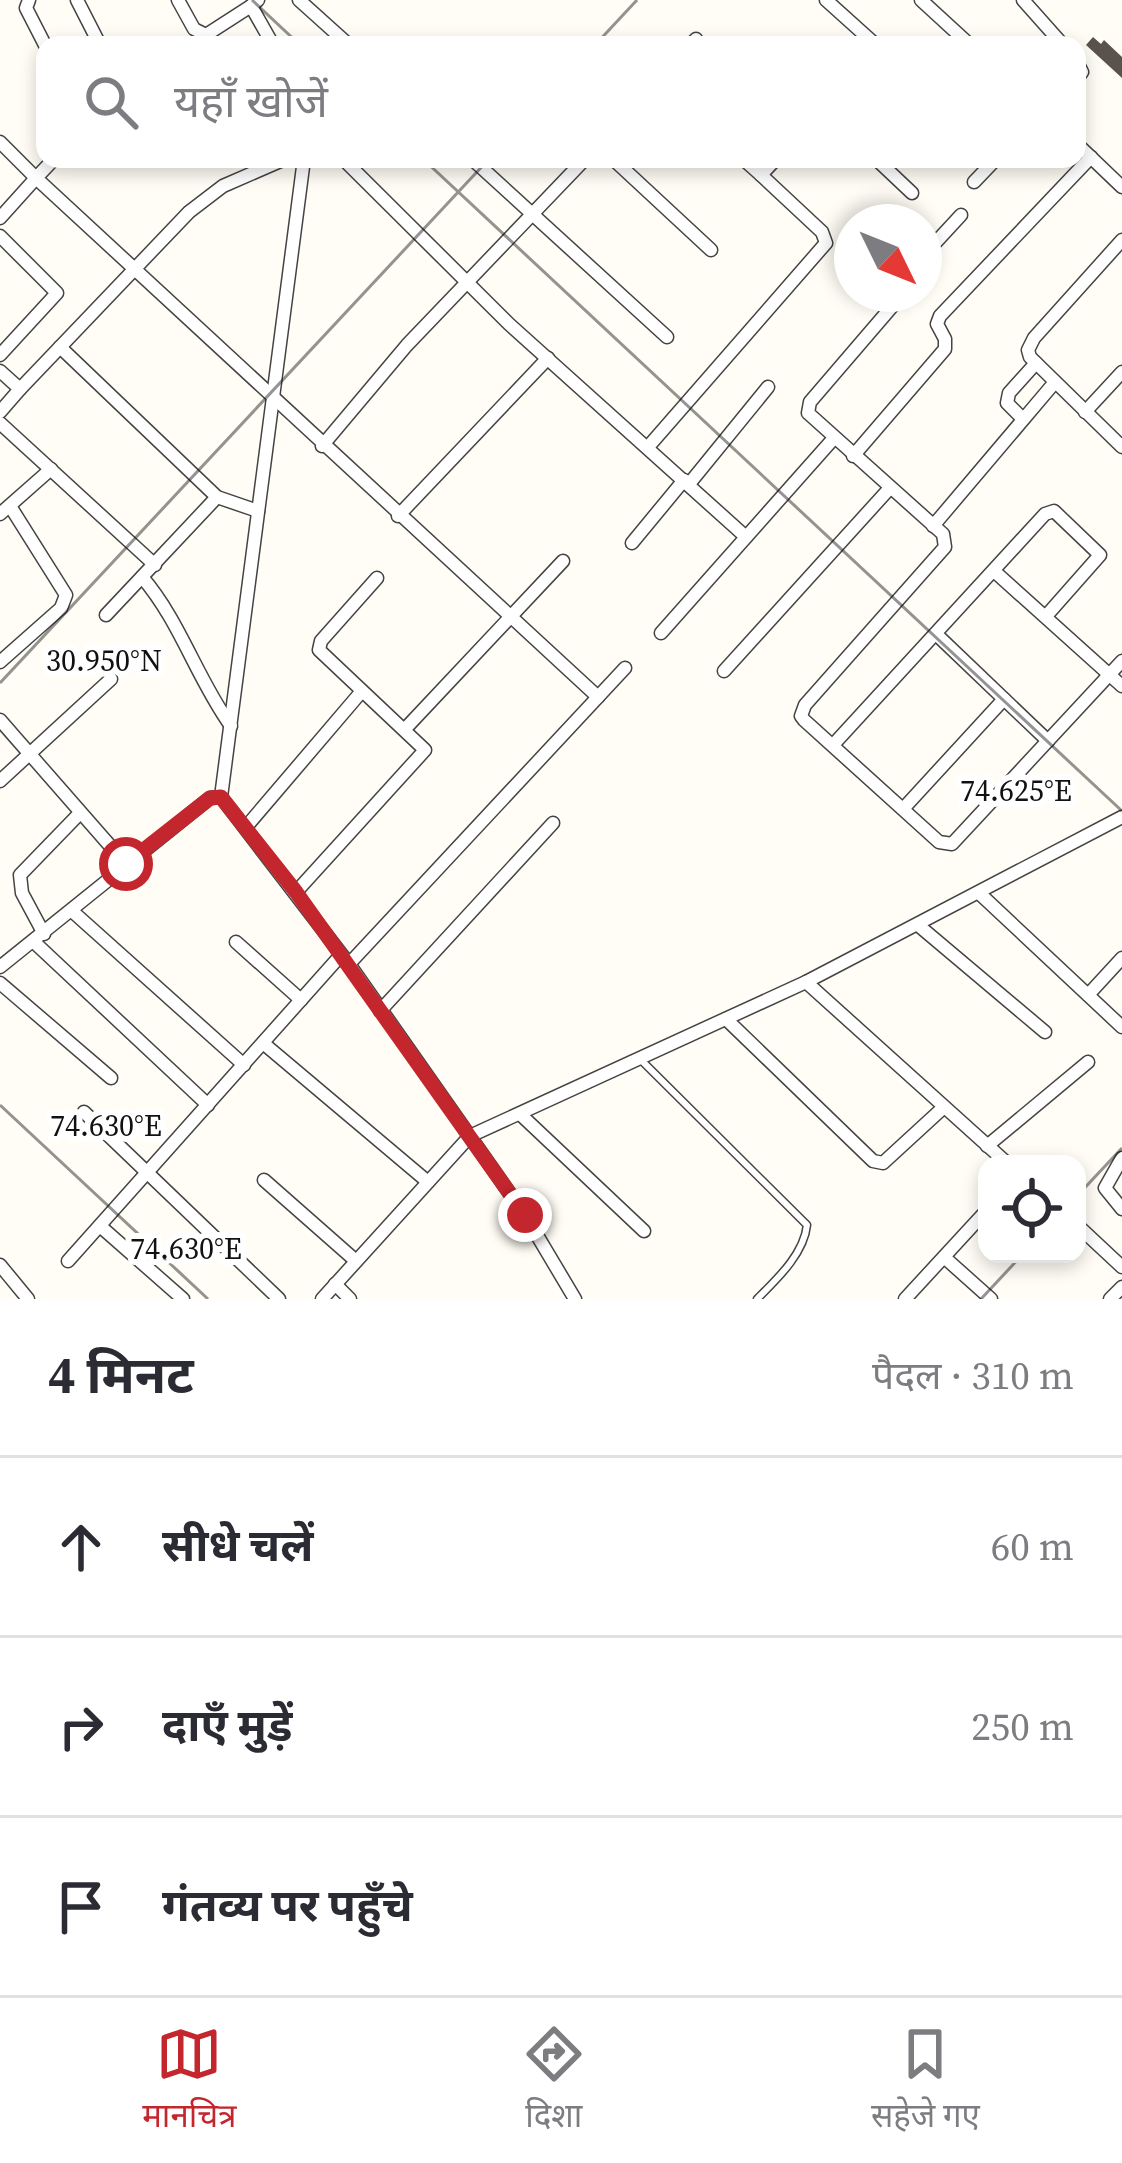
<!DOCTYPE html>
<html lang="hi">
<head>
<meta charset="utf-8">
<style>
  body { margin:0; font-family:"Source Serif 4","Noto Sans Devanagari",serif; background:#f2f2f3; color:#2b2b33 }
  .controls { position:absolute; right:36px; bottom:36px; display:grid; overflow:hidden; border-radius:24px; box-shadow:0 6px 18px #0003 }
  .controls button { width:108px; height:108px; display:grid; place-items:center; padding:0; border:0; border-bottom:3px solid #e1e1e2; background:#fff; color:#2b2b33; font:60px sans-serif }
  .compass { position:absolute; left:834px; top:204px; width:108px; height:108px; border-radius:50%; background:#fff; box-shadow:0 6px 18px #0003; rotate:133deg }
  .stop { position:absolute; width:36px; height:36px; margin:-27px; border:9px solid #c4262e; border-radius:50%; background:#fff }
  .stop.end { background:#c4262e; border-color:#fff; box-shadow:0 3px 12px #0008 }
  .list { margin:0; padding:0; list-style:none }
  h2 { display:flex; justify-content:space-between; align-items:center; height:156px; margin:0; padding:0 48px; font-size:51px }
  h2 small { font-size:39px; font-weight:400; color:#7c7c81 }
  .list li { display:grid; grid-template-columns:78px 1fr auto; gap:36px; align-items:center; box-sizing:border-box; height:180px; padding:0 48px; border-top:3px solid #e1e1e2 }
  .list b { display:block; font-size:45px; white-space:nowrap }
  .list em { font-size:39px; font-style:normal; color:#7c7c81 }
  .icon { flex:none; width:66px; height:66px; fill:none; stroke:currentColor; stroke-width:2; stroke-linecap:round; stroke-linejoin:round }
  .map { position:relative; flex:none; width:1122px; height:1299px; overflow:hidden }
  .search { position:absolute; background:#fff; box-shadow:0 6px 18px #0003; left:36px; right:36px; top:36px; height:132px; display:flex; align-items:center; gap:30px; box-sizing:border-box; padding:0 42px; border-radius:24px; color:#7c7c81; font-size:45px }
  .sheet { height:696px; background:#fff }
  nav { display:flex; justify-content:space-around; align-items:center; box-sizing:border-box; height:168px; border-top:3px solid #e1e1e2; background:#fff; font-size:33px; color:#7c7c81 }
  nav a { display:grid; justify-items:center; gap:6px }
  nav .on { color:#c4262e }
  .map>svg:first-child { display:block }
</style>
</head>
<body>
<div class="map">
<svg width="1122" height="1299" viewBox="0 0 1122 1299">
  <rect width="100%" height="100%" fill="#fffdf5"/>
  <path fill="#5a524d" d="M1093 37 1101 44 1104 40 1122 57V78L1086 45Z"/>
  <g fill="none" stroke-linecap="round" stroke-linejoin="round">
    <defs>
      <path id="lane" d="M640 1059 807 1225C804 1254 777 1279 757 1299"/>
      <g id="street">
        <path d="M29 0 26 8 45 45"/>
        <path d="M77 0 100 45"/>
        <path d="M178 0 194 29 206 35 251 6"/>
        <path d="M258 0 251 6 273 45"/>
        <path d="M299 0 349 45"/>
        <path d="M826 0 876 45"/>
        <path d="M921 0 970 45"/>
        <path d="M1023 0 1063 45"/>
        <path d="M690 45 696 39"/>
        <path d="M1077 62 1082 72 1077 79"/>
        <path d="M0 142 36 178 54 159"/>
        <path d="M1077 144 1122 187"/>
        <path d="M343 159 509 324 746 537"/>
        <path d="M472 159 667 337"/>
        <path d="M613 159 711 250"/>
        <path d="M743 159 761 175 776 159"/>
        <path d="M876 159 912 193"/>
        <path d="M974 182 996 159"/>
        <path d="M0 218 36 178 598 697"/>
        <path d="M0 236 57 293 0 355"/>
        <path d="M1122 240 1034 338 1028 350 1030 357 1122 447"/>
        <path d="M924 255 961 215"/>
        <path d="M898 294 895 303 810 402 808 413 943 534 945 547 805 705 801 716 804 720 939 842 952 844 1122 661"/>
        <path d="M60 347 217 497 258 511"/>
        <path d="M0 371 20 389 189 212 223 186 285 159"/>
        <path d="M0 412 20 389"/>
        <path d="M1085 412 1122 372"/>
        <path d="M1023 419 1007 403 1009 393 1036 363"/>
        <path d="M0 423 155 565"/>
        <path d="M322 446 407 345 585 159"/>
        <path d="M648 447 826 243 822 232 761 175"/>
        <path d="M853 456 945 349V339L937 324 940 316 1091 157"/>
        <path d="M689 484 768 387"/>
        <path d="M0 514 51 469"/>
        <path d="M398 516 548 358"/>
        <path d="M933 526 1055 382"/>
        <path d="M632 543 684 480"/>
        <path d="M994 571 1122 686"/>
        <path d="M142 577C180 621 197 679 231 726"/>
        <path d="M106 615 217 497"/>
        <path d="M661 633 834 438"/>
        <path d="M936 634 1048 741"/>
        <path d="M0 662 61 608 66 595 10 506"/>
        <path d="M724 671 889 489"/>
        <path d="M0 720 126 864"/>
        <path d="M405 729 563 561"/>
        <path d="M833 745 1045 514 1054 511 1100 555 1047 615"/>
        <path d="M0 781 111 679"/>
        <path d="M221 797 304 159"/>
        <path d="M903 809 1004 699"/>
        <path d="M246 827 362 691"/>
        <path d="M296 892 425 750 319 650 321 641 377 578"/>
        <path d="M979 893 1122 1027"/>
        <path d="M72 911 244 1065"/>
        <path d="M918 925 1045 1032"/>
        <path d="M44 934 22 893 20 875 80 813"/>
        <path d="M34 942 208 1105"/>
        <path d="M236 942 301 1000"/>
        <path d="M349 964 625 668"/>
        <path d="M0 967 210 798 221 797 349 964 525 1215 575 1299"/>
        <path d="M806 982 1008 1164"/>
        <path d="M0 983 111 1078"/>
        <path d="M1088 995 1122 958"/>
        <path d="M380 1011 553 823"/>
        <path d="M726 1019 873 1161 883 1163 944 1107"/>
        <path d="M263 1043 428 1182"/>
        <path d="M84 1112 279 1299"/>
        <path d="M520 1114 644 1231"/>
        <path d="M987 1146 1088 1062"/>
        <path d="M1122 1158 1105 1188 1122 1209"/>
        <path d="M264 1180 356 1261"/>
        <path d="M1077 1225 1122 1267"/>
        <path d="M100 1226 183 1299"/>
        <path d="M944 1257 991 1299"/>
        <path d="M68 1261 341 955"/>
        <path d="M0 1265 28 1299"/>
        <path d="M335 1284 350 1299"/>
        <path d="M322 1299 470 1136 806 982 1122 817"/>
        <path d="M905 1299 987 1210"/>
        <path d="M1110 1299 1122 1287"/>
      </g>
    </defs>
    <use href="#lane" stroke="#444" stroke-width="9"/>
    <use href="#street" stroke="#444" stroke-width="15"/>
    <use href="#lane" stroke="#fff" stroke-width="6"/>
    <use href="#street" stroke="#fff" stroke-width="12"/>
  </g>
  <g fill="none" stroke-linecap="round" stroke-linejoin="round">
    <path stroke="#c4262e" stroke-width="15" d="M126 864 210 798 221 797 296 892 525 1215"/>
  </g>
  <path fill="none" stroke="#111" stroke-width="3" stroke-opacity="0.45" d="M252 0 300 45M595 45 637 0M423 159 1122 811M0 683 489 159M0 1105 208 1299M1077 1196 1122 1148M981 1299 1023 1254"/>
  <g font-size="30" text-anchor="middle" fill="#111" stroke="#fff" stroke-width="12" stroke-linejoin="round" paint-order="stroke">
    <text x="104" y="671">30.950°N</text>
    <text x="1016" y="801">74.625°E</text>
    <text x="106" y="1136">74.630°E</text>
    <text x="186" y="1259">74.630°E</text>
  </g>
</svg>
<div class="controls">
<button><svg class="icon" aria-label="locate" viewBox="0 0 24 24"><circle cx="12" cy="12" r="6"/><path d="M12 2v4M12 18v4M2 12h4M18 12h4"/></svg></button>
</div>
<svg class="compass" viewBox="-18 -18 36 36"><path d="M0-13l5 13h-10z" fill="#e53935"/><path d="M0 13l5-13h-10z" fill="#7c7c81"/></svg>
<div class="stop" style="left:126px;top:864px"></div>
<div class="stop end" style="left:525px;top:1215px"></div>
<div class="search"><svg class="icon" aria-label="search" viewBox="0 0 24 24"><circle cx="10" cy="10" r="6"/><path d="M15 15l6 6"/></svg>यहाँ खोजें</div>
</div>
<section class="sheet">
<h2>4 मिनट<small>पैदल · 310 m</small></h2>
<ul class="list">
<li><svg class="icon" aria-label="ahead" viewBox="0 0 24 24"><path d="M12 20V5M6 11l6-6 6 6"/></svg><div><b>सीधे चलें</b></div><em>60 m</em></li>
<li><svg class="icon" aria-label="right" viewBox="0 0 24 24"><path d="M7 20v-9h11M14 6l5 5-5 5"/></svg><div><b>दाएँ मुड़ें</b></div><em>250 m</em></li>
<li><svg class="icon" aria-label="arrive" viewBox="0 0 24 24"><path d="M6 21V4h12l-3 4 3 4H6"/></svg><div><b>गंतव्य पर पहुँचे</b></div></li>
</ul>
</section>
<nav>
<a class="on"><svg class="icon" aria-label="map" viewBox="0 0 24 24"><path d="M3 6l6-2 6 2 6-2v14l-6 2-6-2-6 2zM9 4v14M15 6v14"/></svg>मानचित्र</a>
<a><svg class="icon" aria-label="directions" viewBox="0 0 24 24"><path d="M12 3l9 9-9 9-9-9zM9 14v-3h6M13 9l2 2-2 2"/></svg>दिशा</a>
<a><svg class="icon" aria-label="saved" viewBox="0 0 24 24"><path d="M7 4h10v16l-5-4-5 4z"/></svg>सहेजे गए</a>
</nav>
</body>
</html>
